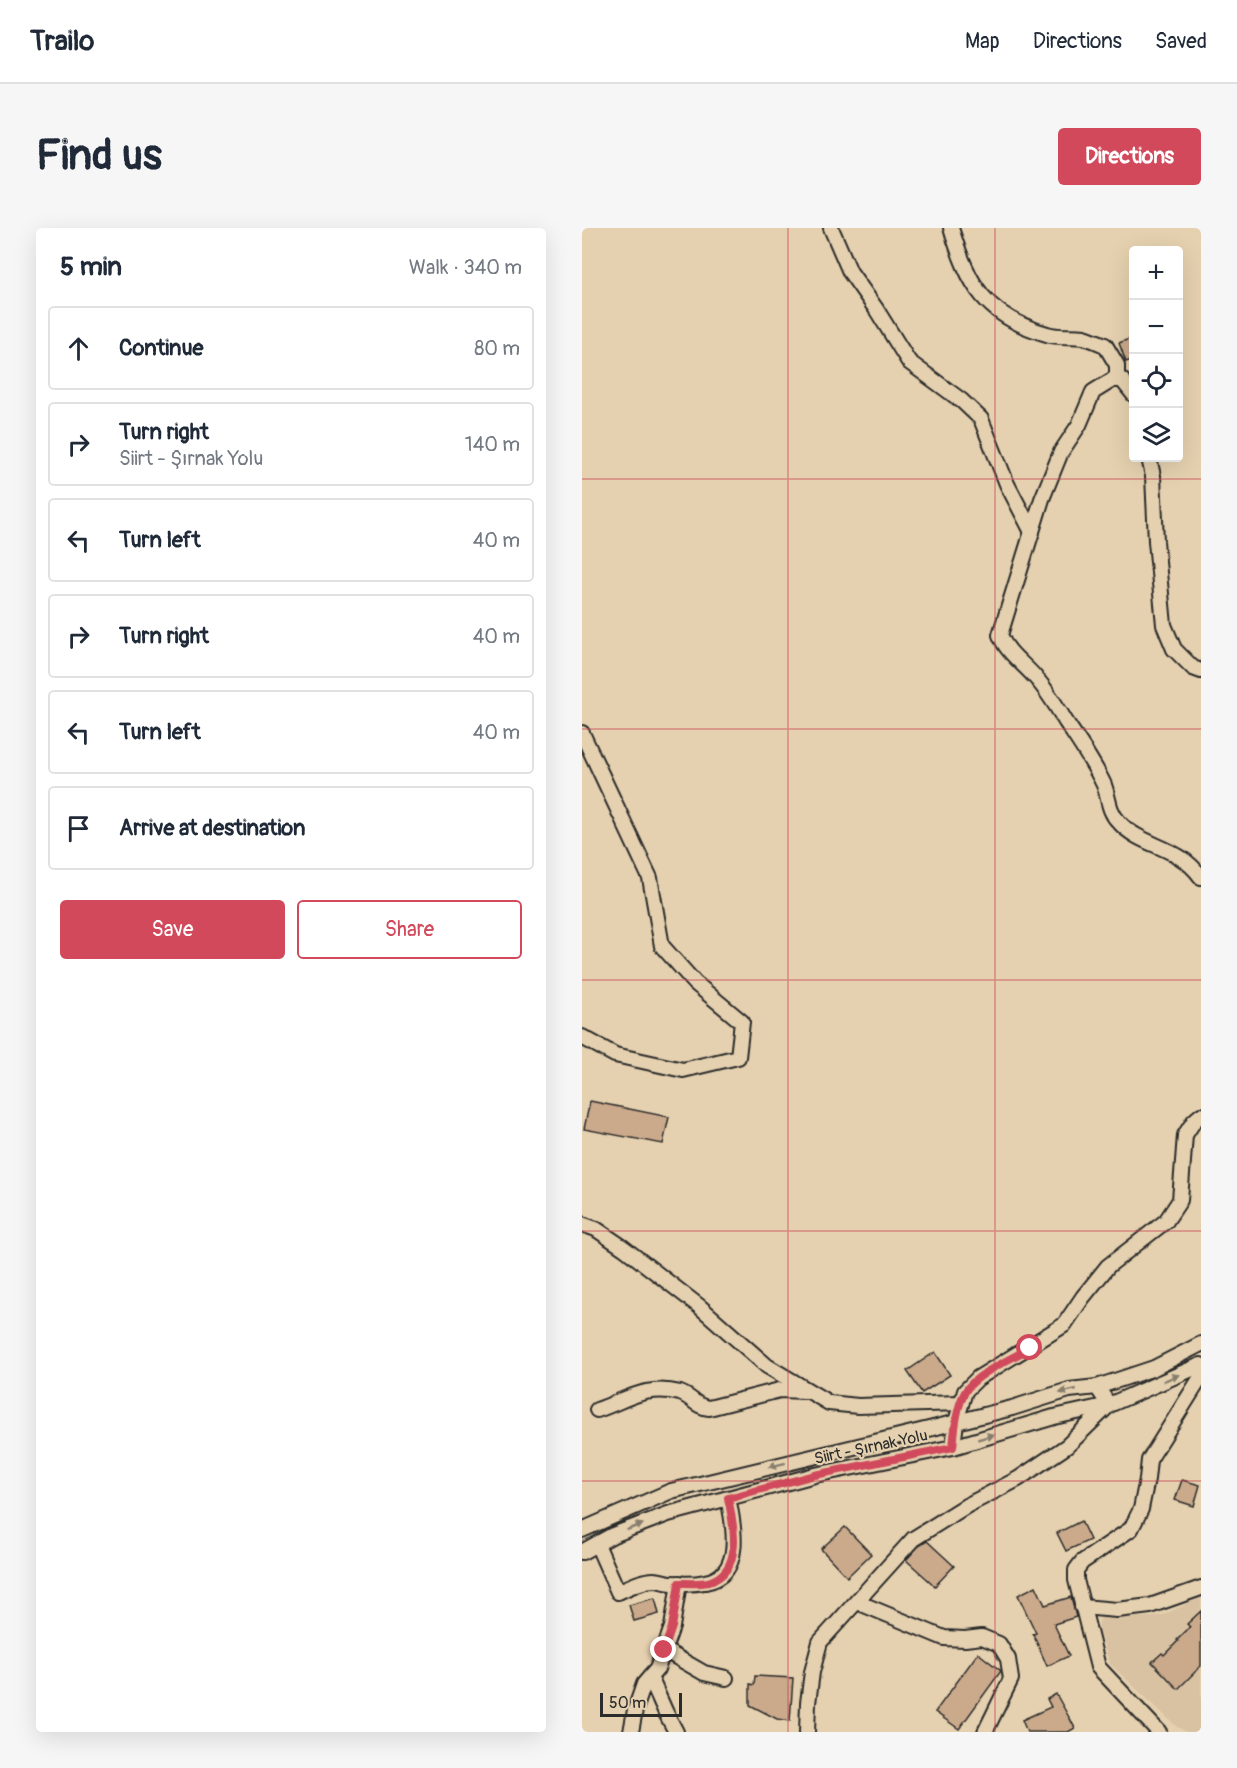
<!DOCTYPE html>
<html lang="en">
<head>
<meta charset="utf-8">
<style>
  body { margin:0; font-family:Pangolin,sans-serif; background:#f6f6f7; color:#1f2937 }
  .controls { position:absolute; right:18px; top:18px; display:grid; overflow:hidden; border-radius:6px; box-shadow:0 6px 24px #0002 }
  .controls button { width:54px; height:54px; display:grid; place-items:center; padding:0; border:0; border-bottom:2px solid #e0e1e3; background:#fff; color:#1f2937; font:30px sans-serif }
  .scale { position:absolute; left:18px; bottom:15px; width:82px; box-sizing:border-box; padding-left:6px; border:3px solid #2b2b2b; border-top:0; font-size:16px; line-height:21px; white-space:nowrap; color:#2b2b2b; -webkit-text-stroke:4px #e5d1af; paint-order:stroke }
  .stop { position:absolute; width:18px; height:18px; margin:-14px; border:4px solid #d1495b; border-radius:50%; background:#fff }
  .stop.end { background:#d1495b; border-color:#fff; box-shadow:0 2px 6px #0008 }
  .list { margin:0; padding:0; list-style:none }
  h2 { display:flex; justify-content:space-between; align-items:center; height:78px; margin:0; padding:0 24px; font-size:26px }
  h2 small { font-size:20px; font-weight:400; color:#747a83 }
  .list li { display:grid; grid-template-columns:39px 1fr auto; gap:18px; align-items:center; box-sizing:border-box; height:84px; margin:0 12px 12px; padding:0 12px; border:2px solid #e0e1e3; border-radius:6px }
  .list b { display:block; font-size:22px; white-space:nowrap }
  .list p { margin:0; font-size:20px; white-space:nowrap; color:#747a83 }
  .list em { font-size:20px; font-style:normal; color:#747a83 }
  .actions { display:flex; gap:12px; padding:18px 24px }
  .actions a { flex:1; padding:14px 0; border:2px solid #d1495b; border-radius:6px; text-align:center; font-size:21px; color:#d1495b }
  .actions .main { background:#d1495b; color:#fff }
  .icon { flex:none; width:33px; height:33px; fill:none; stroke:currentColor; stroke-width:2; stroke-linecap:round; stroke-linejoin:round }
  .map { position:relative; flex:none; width:619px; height:1504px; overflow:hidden; border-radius:6px }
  header { display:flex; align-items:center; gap:36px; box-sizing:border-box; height:84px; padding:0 30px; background:#fff; border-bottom:2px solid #e0e1e3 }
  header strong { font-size:28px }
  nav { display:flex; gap:33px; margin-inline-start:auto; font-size:21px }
  .intro { display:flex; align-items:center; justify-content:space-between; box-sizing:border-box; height:144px; padding:0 36px }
  h1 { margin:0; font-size:42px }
  .button { padding:15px 27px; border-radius:6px; background:#d1495b; color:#fff; font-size:21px; font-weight:700 }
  main { display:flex; gap:36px; padding:0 36px }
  aside { flex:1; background:#fff; border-radius:6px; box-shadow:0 6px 24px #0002 }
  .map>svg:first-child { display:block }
</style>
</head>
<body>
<header>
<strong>Trailo</strong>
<nav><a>Map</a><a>Directions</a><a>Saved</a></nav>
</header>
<div class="intro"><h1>Find us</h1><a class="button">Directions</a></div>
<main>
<aside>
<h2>5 min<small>Walk · 340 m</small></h2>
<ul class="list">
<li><svg class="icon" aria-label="ahead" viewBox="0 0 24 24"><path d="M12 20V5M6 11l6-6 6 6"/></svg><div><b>Continue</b></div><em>80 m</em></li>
<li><svg class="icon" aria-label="right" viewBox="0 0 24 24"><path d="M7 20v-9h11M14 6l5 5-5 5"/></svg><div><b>Turn right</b><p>Siirt - Şırnak Yolu</p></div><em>140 m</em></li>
<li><svg class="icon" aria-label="left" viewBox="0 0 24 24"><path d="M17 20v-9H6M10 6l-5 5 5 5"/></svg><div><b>Turn left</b></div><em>40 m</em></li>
<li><svg class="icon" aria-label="right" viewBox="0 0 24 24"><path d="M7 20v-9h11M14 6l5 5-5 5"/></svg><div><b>Turn right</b></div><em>40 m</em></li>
<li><svg class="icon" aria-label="left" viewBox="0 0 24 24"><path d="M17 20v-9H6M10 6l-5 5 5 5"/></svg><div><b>Turn left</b></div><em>40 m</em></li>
<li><svg class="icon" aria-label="arrive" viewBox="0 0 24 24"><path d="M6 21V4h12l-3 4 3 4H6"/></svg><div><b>Arrive at destination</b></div></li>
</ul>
<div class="actions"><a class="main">Save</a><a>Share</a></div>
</aside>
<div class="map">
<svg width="619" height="1504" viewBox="0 0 619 1504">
  <rect width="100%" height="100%" fill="#e5d1af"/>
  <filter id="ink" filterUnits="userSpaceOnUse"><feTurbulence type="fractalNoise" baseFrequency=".0167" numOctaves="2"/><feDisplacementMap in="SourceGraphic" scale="12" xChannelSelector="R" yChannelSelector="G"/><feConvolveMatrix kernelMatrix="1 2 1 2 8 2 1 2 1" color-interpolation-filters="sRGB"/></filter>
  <g filter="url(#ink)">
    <path fill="#d9c2a2" d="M619 1369V1499L615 1504H604L594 1498 528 1436 516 1401 517 1394 519 1389H570L581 1387Z"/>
    <g fill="#cbaa8c" stroke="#2b2b2b" stroke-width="1.5">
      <path d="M552 109V131L544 134 537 115Z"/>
      <path d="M8 873 87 889 81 916 2 901Z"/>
      <path d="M353 1124 368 1147 340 1165 325 1143Z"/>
      <path d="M600 1252 618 1257 612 1278 593 1272Z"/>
      <path d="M499 1293 508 1312 484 1323 475 1305Z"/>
      <path d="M263 1299 289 1326 265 1349 239 1321Z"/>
      <path d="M345 1313 372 1338 353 1358 324 1332 337 1318Z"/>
      <path d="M454 1358 463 1377 489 1369 494 1389 472 1396 487 1428 465 1438 451 1406 454 1405 436 1367Z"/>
      <path d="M73 1370 77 1386 52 1393 47 1377Z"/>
      <path d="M619 1383V1438L596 1461 570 1434 580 1425 582 1427 596 1413 595 1412 608 1399 605 1396Z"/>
      <path d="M396 1425 419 1443 377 1501 353 1484Z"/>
      <path d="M173 1448 211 1450 208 1493 195 1491 168 1477V1456L172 1457Z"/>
      <path d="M474 1466 493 1500 486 1504H445L440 1492 469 1479 465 1471Z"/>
    </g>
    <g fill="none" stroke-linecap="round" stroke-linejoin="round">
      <defs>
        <g id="minor">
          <path d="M249 0 268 44 294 81 327 134 380 173 399 191 425 256 450 304"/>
          <path d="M369 0C387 58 403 88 465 106 477 110 490 107 502 109 509 111 516 114 523 117L535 137V152"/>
          <path d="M552 167 540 152 532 151 511 164 497 197 479 224 460 271 418 407C425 425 441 435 453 449 465 462 475 479 484 494 497 514 512 535 522 557 527 570 526 583 537 594 559 619 596 617 619 649"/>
          <path d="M567 230 571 248 574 313 582 397 592 421 611 440 619 443"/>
          <path d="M0 505 68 650 80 718 113 755 160 794 156 829 101 842 33 827 0 809"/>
          <path d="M0 996 14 1001 42 1020 117 1078 185 1138 247 1175 276 1178 379 1175"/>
          <path d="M15 1182C45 1172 64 1156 98 1165 110 1169 114 1179 127 1180L198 1162 223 1163"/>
          <path d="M371 1219 374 1194 383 1163 396 1150 482 1097 501 1069 526 1038 584 993 598 972 603 907 612 893 619 887"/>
          <path d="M0 1302 89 1263 351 1200 430 1180 487 1162 515 1159 572 1140 619 1116"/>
          <path d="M15 1316 36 1364C47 1359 61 1352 72 1352 78 1352 84 1355 90 1355 101 1356 113 1356 123 1354 162 1348 152 1297 146 1270"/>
          <path d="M0 1324 31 1307 86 1286 233 1247 371 1219 472 1189 527 1177 619 1137"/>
          <path d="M275 1374 362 1410 383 1411 400 1409 417 1416 426 1431 429 1451 403 1504"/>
          <path d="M500 1379 535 1382 568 1378 619 1360"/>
          <path d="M82 1422 122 1445 144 1450"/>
          <path d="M68 1449 84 1485 94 1504"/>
          <path d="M49 1504 53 1482 62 1456 75 1441 90 1399 97 1355"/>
          <path d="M225 1504 226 1475 230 1444 238 1414 331 1311 384 1278 436 1251 485 1218 527 1177 515 1159"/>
          <path d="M577 1504 516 1439 494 1352V1342L500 1334 549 1301 559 1281 565 1251 567 1232 619 1149"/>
        </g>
      </defs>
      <use href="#minor" stroke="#2b2b2b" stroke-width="18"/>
      <use href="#minor" stroke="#e5d1af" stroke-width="14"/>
    </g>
    <defs><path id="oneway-solid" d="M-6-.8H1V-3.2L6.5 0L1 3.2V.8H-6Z" transform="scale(1.5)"/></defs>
    <g fill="#887e6d">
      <use href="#oneway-solid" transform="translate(589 1150) rotate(-23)"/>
      <use href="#oneway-solid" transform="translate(486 1163) rotate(167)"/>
      <use href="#oneway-solid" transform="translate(404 1209) rotate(-16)"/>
      <use href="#oneway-solid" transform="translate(195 1237) rotate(166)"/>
      <use href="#oneway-solid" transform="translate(53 1299) rotate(-21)"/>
    </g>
  </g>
  <g fill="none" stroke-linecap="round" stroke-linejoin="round" filter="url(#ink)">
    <path stroke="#d1495b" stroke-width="8" d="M82 1422 90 1399 97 1355C106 1355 117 1356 126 1354 162 1344 152 1297 146 1270L233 1247 371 1219C373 1201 374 1180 383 1164 392 1147 430 1130 448 1120"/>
  </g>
  <path fill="none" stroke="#c94859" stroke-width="1.5" stroke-opacity="0.55" d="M206 0V1504M413 0V1504M0 251H619M0 501H619M0 752H619M0 1003H619M0 1253H619"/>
  <g text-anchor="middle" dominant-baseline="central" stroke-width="4.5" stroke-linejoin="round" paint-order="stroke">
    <g font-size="16" fill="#2b2b2b" stroke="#e5d1af">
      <text transform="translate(289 1219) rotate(-12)">Siirt - Şırnak Yolu</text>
    </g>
  </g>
</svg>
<div class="controls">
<button>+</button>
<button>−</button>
<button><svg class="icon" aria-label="locate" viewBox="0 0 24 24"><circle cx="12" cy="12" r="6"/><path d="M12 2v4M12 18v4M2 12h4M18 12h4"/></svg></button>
<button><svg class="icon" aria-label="layers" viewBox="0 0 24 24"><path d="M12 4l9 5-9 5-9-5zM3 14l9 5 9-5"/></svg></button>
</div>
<div class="scale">50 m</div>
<div class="stop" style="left:448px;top:1120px"></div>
<div class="stop end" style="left:82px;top:1422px"></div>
</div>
</main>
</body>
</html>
